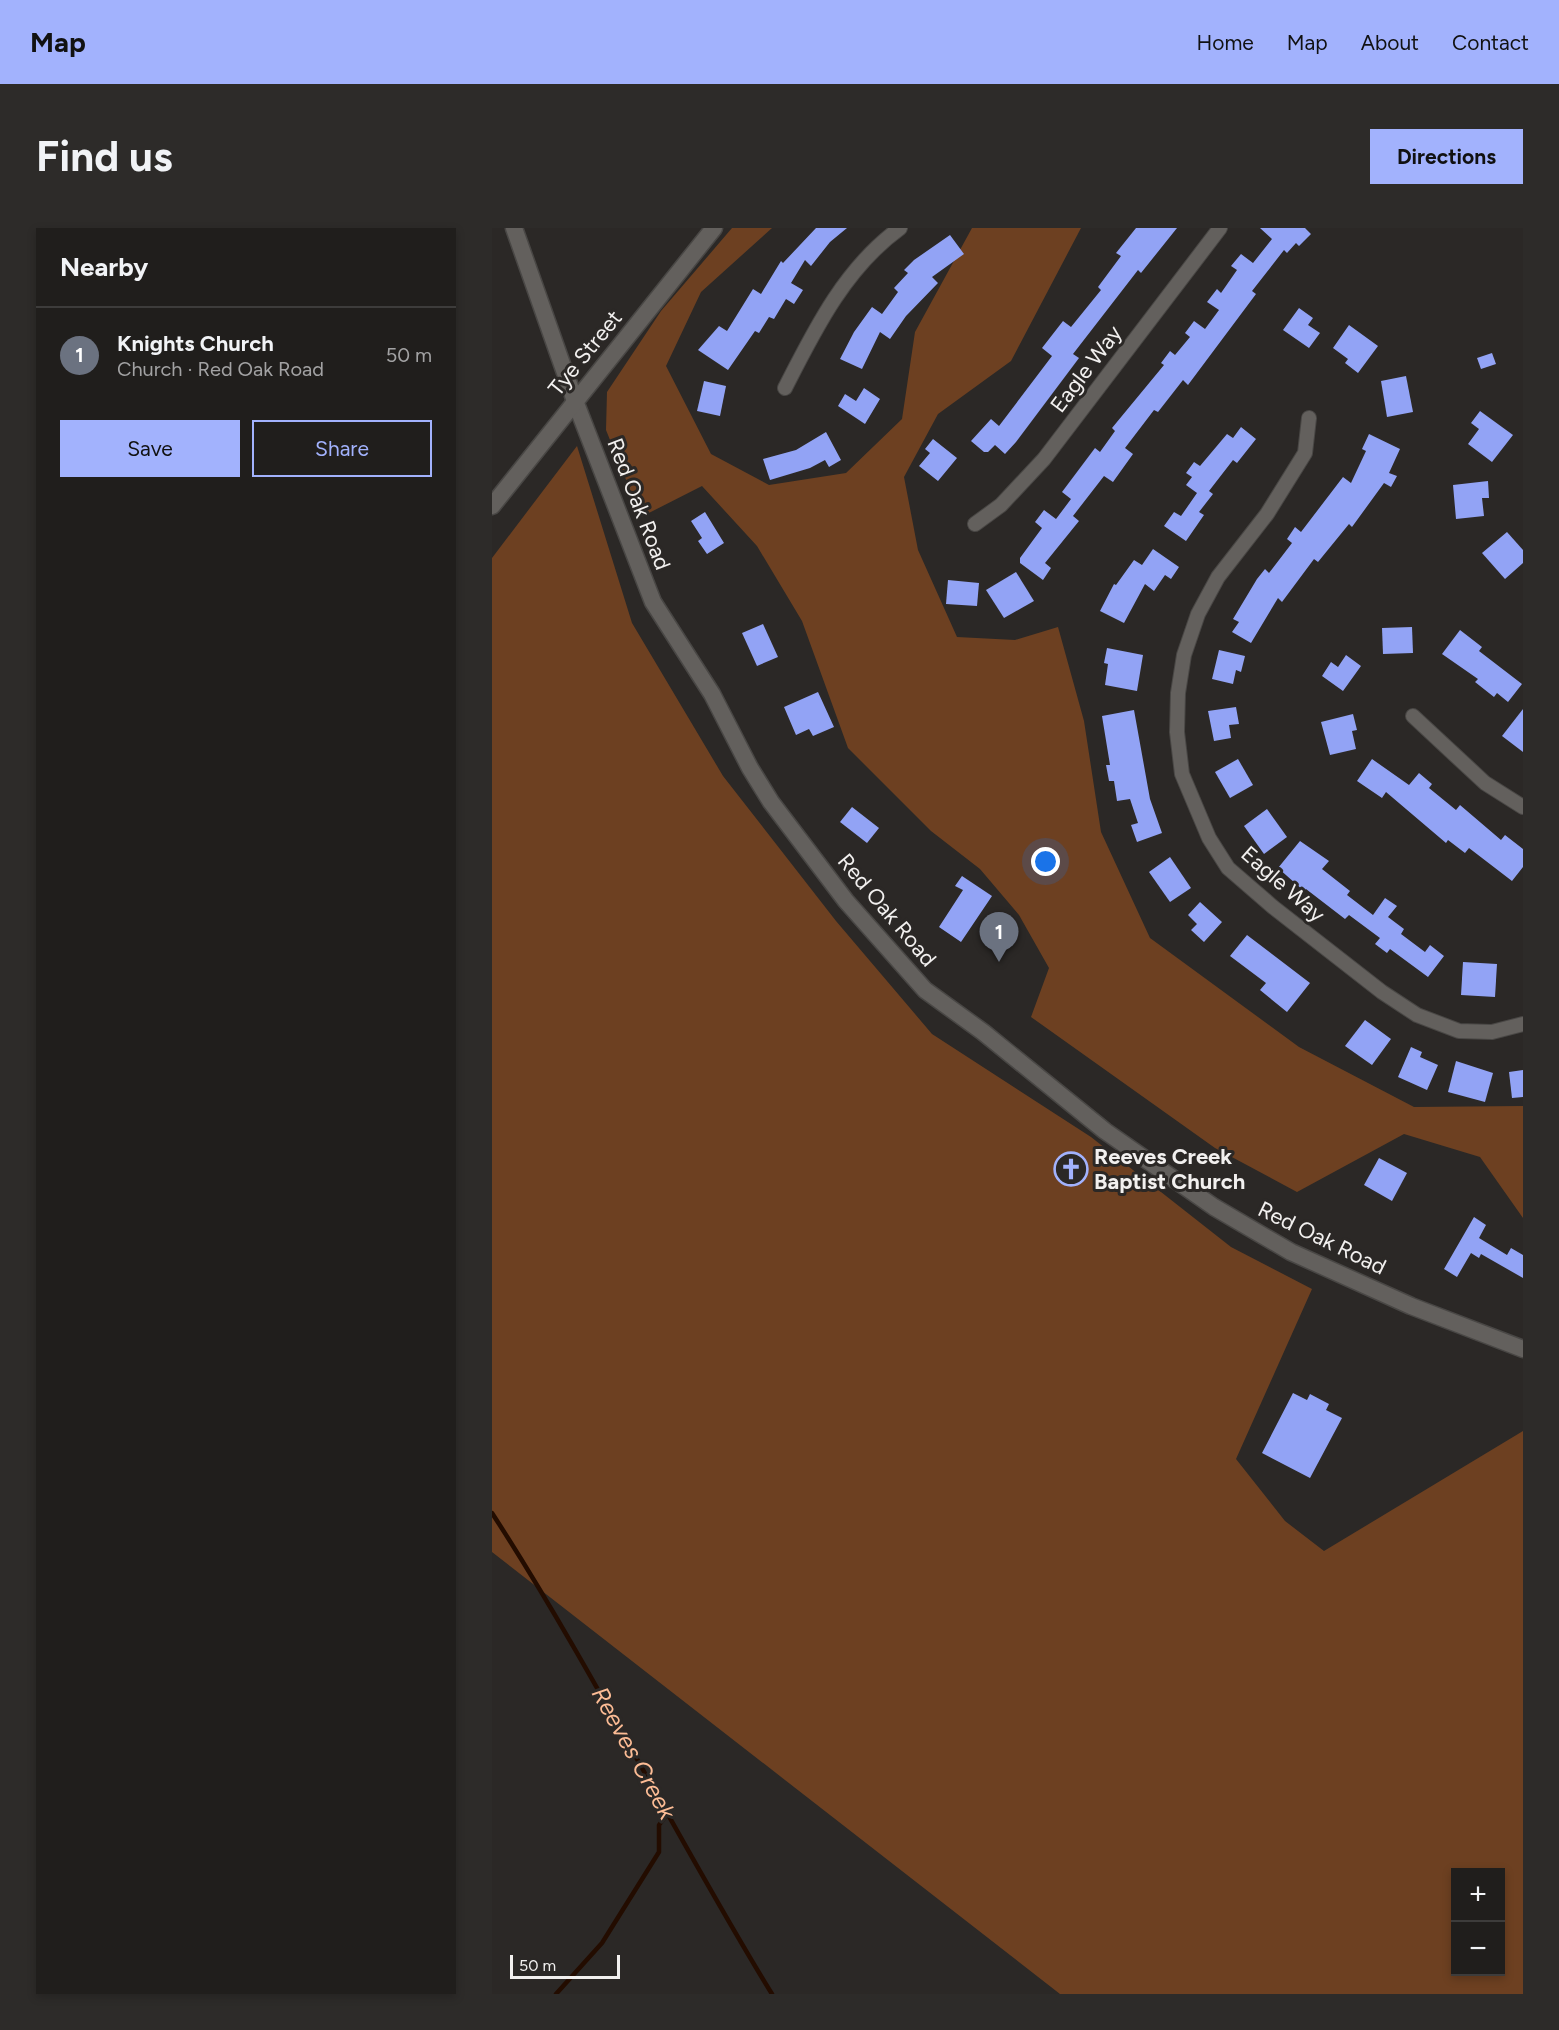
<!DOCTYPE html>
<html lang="en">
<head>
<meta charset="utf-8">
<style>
  body { margin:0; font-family:Figtree,sans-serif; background:#2d2b29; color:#f1f3f6 }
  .controls { position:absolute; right:18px; bottom:18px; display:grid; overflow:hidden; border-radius:0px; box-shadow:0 3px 9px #0003 }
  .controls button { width:54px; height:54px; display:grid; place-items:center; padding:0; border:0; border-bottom:2px solid #3d3c3b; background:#201e1c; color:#f1f3f6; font:30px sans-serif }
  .scale { position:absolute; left:18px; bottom:15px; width:110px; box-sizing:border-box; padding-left:6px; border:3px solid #f2f0ef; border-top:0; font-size:16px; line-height:21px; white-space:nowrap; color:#f2f0ef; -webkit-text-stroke:4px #2b2826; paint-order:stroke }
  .you { position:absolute; left:554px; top:634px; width:21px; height:21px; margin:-15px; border:4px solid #fff; border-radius:50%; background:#1a73e8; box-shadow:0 0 0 9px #1a73e833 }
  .badge { display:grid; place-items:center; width:39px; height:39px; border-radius:50%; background:#a2b2fd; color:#fff; font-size:20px; font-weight:700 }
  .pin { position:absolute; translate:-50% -50px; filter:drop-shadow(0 2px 3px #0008) }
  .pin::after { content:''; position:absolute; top:32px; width:21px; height:18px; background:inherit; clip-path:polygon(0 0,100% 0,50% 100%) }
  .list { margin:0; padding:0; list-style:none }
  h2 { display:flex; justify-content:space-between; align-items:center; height:78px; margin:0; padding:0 24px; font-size:26px }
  h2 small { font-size:20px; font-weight:400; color:#a2a2a3 }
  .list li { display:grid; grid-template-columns:39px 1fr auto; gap:18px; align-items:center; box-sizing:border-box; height:96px; padding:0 24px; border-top:2px solid #3d3c3b }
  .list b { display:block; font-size:22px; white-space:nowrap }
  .list p { margin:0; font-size:20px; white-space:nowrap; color:#a2a2a3 }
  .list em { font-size:20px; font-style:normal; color:#a2a2a3 }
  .actions { display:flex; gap:12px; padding:18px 24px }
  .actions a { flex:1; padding:14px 0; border:2px solid #a2b2fd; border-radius:0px; text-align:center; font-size:21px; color:#a2b2fd }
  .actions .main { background:#a2b2fd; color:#111 }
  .map { position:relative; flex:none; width:1031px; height:1766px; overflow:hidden; border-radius:0px }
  header { display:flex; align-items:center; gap:36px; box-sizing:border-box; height:84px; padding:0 30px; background:#a2b2fd; color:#111 }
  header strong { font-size:28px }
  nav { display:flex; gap:33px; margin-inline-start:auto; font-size:21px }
  .intro { display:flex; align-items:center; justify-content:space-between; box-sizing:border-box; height:144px; padding:0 36px }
  h1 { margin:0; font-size:42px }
  .button { padding:15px 27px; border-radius:0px; background:#a2b2fd; color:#111; font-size:21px; font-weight:700 }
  main { display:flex; gap:36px; padding:0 36px }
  aside { flex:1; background:#201e1c; border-radius:0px; box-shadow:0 3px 9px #0003 }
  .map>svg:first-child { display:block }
</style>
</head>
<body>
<header>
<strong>Map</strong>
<nav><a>Home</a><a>Map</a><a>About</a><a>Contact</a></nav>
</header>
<div class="intro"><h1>Find us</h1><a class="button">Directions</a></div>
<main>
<aside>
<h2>Nearby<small></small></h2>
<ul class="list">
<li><span class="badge" style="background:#6b7280">1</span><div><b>Knights Church</b><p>Church · Red Oak Road</p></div><em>50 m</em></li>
</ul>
<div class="actions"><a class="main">Save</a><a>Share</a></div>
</aside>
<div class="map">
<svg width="1031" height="1766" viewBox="0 0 1031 1766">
  <rect width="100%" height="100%" fill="#2b2826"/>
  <g fill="#6d4021" fill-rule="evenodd">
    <path d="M240 0H280L209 64 174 138 219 226 277 257 354 245 410 191 423 104 480 0H589L519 133 446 186 412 249 426 322 465 409 523 412 566 399 592 493 609 604 658 710 807 819 922 879 1031 878V990L988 929 912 906 805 964 723 920 539 789 557 740 527 687 488 641 439 603 356 520 310 393 265 318 210 258 149 289 114 202 115 164 169 83Z"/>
    <path d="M85 218 140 395 231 548 344 693 440 806 599 909 739 1019 820 1061 744 1231 793 1293 832 1323 1031 1203V1766H568L0 1324V330ZM963 1644H1008V1744H963Z"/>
  </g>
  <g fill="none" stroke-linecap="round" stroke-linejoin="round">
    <g stroke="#230c00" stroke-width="4.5">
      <path d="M0 1285C101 1441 183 1608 280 1766"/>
      <path d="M64 1766 110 1715 167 1624V1597L177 1584"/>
    </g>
  </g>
  <g fill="#92a3f5">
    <path d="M324 0H355L338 14 319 38 313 32 299 55 311 62 302 76 294 71 282 91 277 89 267 105 263 103 236 142 206 122 227 98 235 103 261 61 269 66 289 33 291 35Z"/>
    <path d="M644 0H685L649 45 646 42 581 126 587 130 524 214 513 226 503 217 496 224H492L479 213 499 191 507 198 560 128 550 120 571 93 579 99 609 62 606 59 629 28 624 25Z"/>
    <path d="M768 0H813L819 6 807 18 804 15 795 25 792 22 760 63 764 66 696 157 691 152 666 184 662 182 633 220 641 226 621 254 612 248 581 288 587 293 553 335 559 340 551 352 528 335V330L550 300 543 294 552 282 564 291 579 271 570 264 603 220 608 224 623 203 620 200 672 137 669 135 678 123 683 127 698 109 693 105 702 93 713 101 727 82 715 74 725 61 729 65 745 42 739 38 749 26 761 35 780 11Z"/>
    <path d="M458 7 472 26 440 49 446 55 414 88 398 111 388 104 370 141 348 131 362 104 380 79 390 86 406 64 402 60 416 45 412 42 422 32Z"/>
    <path d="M807 80 821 90 816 97 828 105 817 120 791 102Z"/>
    <path d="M857 97 886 118 866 145 853 135 856 131 841 120Z"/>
    <path d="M1000 125 1004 136 989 141 985 130Z"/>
    <path d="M914 148 921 184 895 189 889 153Z"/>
    <path d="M212 153 234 158 228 188 205 183Z"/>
    <path d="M372 160 388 171 373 196 346 178 353 166 364 173Z"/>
    <path d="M988 183 1021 207 1000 234 976 216 987 201 979 195Z"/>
    <path d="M749 199 764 211 745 235 741 232 717 263 721 266 707 284 712 287 694 313 672 298 682 284 689 288 705 265 694 257 700 249 694 245 702 234 708 238 735 206 741 210Z"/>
    <path d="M334 204 349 232 337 239 333 232 318 240 278 252 271 231 304 222Z"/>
    <path d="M877 206 908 221 897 245 905 248 899 259 892 255 860 299 857 296 826 334 822 331 790 374 786 370 759 415 740 404 747 394 741 391 765 351 773 341 777 345 800 315 795 311 803 299 809 304 851 249 859 255 874 223 870 221Z"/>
    <path d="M441 211 465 230 446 253 427 238 438 225 433 221Z"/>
    <path d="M996 253 997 270H990L992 288 964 291 961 257Z"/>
    <path d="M213 284 232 315 215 326 206 313 210 310 199 293Z"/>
    <path d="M1015 304 1031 322V335L1013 351 990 325Z"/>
    <path d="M661 321 687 339 679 351 673 347 662 363 653 356 632 395 608 383 622 356 624 357 642 332 650 337Z"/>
    <path d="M524 344 542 373 512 390 494 362Z"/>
    <path d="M456 352 487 355 485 378 454 376Z"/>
    <path d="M271 396 286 429 265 438 250 405Z"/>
    <path d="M920 399 921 425 891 426 890 400Z"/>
    <path d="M968 402 990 419 987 423 1030 456 1016 474 1005 465 1002 469 983 454 986 451 950 426Z"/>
    <path d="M615 420 651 427 645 463 613 457 616 436 612 435Z"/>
    <path d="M727 422 753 428 749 444 744 442 741 456 720 451Z"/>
    <path d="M854 427 869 438 851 463 830 448 839 434 846 439Z"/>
    <path d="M326 464 342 499 321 508 317 501 304 507 292 479Z"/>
    <path d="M744 479 747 496 737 497 739 510 722 513 716 483Z"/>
    <path d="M1031 481V524L1010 508Z"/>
    <path d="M642 482 658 571 670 605 645 614 639 597 646 595 638 571 625 573 622 553H617L614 537H618L610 488Z"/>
    <path d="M861 486 865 502 860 503 864 521 838 527 829 494Z"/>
    <path d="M746 531 761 557 738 570 723 544Z"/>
    <path d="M880 531 917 557 927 545 940 556 937 560 964 582 968 577 1009 612 1013 607 1031 621V639L1020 653 977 620 973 625 956 612 954 615 894 564 890 570 865 553Z"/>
    <path d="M360 579 387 600 375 615 348 594Z"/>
    <path d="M775 581 795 609 772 626 752 598Z"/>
    <path d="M808 613 837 633 830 641 858 663 855 667 881 687 893 670 905 678 896 689 912 701 909 706 933 724 938 717 952 728 936 749 898 721 895 725 883 716 888 710 857 687 853 691 814 661 812 663 786 640Z"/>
    <path d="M678 629 699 660 678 674 657 644Z"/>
    <path d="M470 648 500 668 469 714 447 699 471 662 463 658Z"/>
    <path d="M708 674 730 694 712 714 699 702 705 696 696 687Z"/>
    <path d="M755 707 818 755 795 784 768 762 774 755 738 728Z"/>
    <path d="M971 734 1005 736 1003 769 969 767Z"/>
    <path d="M873 792 899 811 880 837 853 818Z"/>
    <path d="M919 819 930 824 928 829 946 837 935 862 906 849Z"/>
    <path d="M964 833 1001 845 993 874 956 864Z"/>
    <path d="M1031 842V869L1020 870 1017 844Z"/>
    <path d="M887 930 915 945 900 973 872 957Z"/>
    <path d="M982 989 994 997 987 1010 1015 1027 1019 1020 1031 1027V1050L989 1026 987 1030 979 1025 965 1049 952 1041Z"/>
    <path d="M801 1165 815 1172 818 1166 837 1176 834 1182 850 1190 818 1250 770 1225Z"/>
  </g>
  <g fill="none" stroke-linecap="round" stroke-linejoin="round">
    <defs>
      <g id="minor">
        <path d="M293 160C323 101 353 40 408 0"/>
        <path d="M817 190 813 225 775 286 726 349 706 386 692 427 686 465 685 504 690 546 717 610 736 640 781 679 890 764 925 787 967 803 1000 804 1031 796"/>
        <path d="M483 296 509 277 552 231 728 0"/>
        <path d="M921 488 993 555 1031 579"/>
      </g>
      <g id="tertiary">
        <path d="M22 0 83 173 161 374 220 466 258 540 279 574 354 673 433 762 491 804 613 903 722 979 799 1024 919 1078 1031 1121"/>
        <path d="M0 278 222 0"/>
      </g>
    </defs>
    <use href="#minor" stroke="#494745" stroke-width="16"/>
    <use href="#tertiary" stroke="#494745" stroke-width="19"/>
    <use href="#minor" stroke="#63605d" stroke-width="14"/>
    <use href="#tertiary" stroke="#63605d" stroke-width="16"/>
  </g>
  <defs>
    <symbol id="church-ring" viewBox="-11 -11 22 22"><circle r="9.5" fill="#2b2826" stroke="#a2b2fd" stroke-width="1.5"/><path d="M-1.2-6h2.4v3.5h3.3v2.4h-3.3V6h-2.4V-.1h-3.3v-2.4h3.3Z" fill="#a2b2fd"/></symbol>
  </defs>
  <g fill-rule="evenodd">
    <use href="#church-ring" x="560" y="922" width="38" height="38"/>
  </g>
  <g text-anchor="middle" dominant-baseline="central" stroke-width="6" stroke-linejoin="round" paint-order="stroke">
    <g font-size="22" fill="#f2f0ef" stroke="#2b2826">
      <text transform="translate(93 125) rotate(-51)">Tye Street</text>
      <text transform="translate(594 141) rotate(-53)">Eagle Way</text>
      <text transform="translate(147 276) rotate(69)">Red Oak Road</text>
      <text transform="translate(791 656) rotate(41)">Eagle Way</text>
      <text transform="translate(395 682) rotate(50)">Red Oak Road</text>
      <text transform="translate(830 1010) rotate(26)">Red Oak Road</text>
    </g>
    <g font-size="22" font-weight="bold" fill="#f2f0ef" stroke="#2b2826" text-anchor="start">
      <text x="602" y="928">Reeves Creek<tspan x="602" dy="25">Baptist Church</tspan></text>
    </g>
    <g font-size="24" font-style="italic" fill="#fcbc95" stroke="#2b2826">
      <text transform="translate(142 1525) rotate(61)">Reeves Creek</text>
    </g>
  </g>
</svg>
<div class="controls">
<button>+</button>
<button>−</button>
</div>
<div class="scale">50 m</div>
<div class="you"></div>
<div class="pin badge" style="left:507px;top:734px;background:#6b7280">1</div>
</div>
</main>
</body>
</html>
